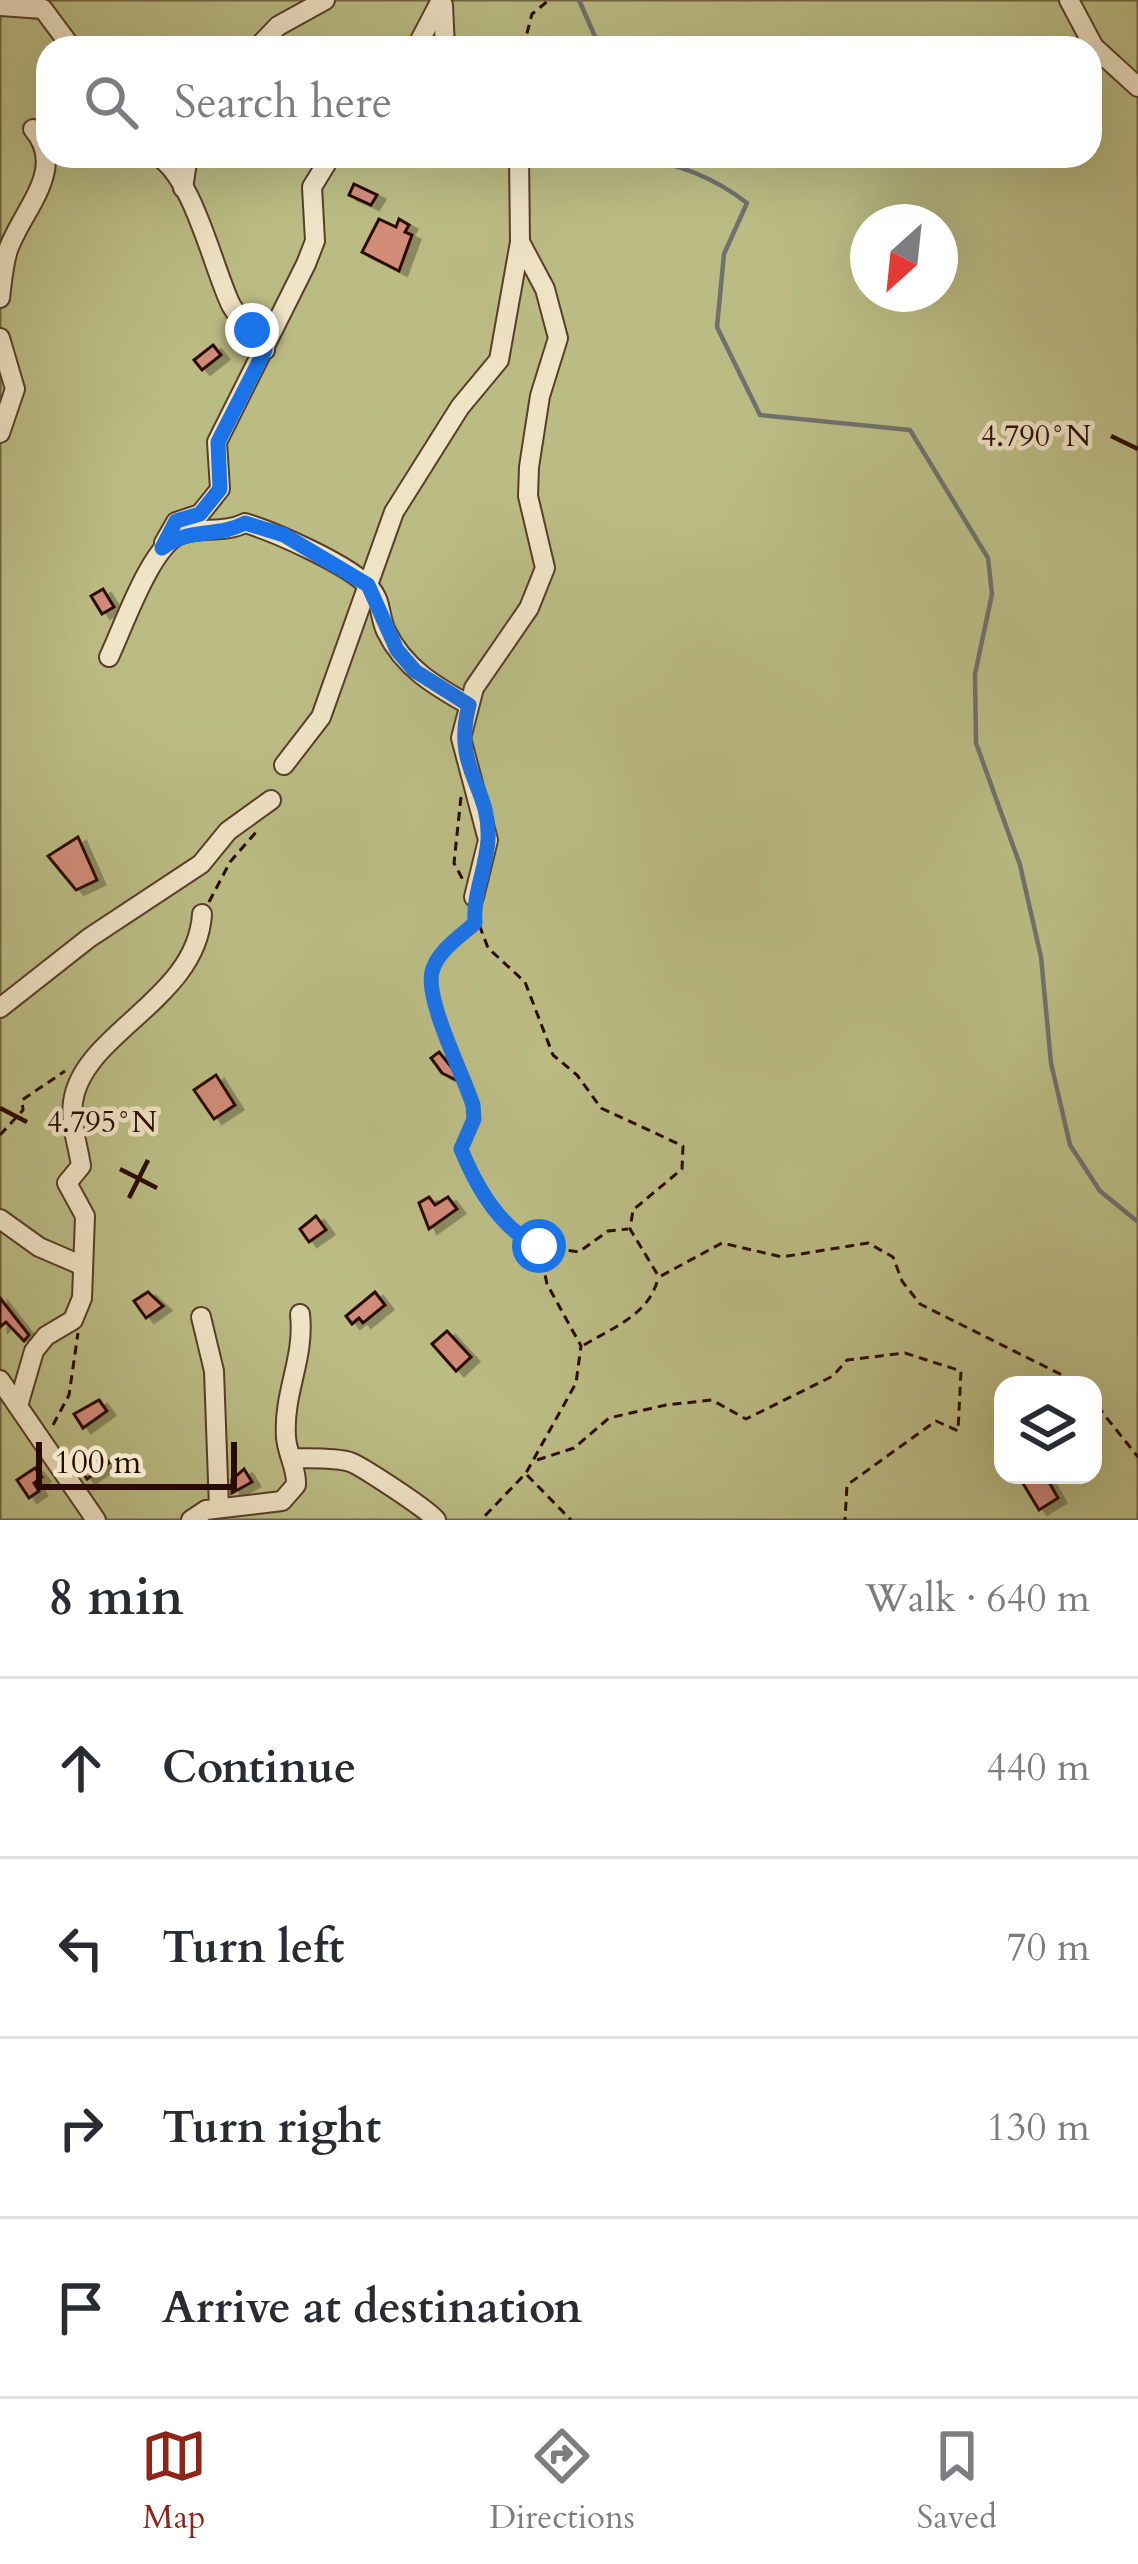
<!DOCTYPE html>
<html lang="en">
<head>
<meta charset="utf-8">
<style>
  body { margin:0; font-family:Cardo,serif; background:#f7f7f7; color:#2b2b33 }
  .controls { position:absolute; right:36px; bottom:36px; display:grid; overflow:hidden; border-radius:24px; box-shadow:0 12px 48px #0002 }
  .controls button { width:108px; height:108px; display:grid; place-items:center; padding:0; border:0; border-bottom:3px solid #e1e1e2; background:#fff; color:#2b2b33; font:60px sans-serif }
  .compass { position:absolute; left:850px; top:204px; width:108px; height:108px; border-radius:50%; background:#fff; box-shadow:0 12px 48px #0002; rotate:207deg }
  .scale { position:absolute; left:36px; bottom:30px; width:201px; box-sizing:border-box; padding-left:12px; border:6px solid #2b0b00; border-top:0; font-size:33px; line-height:42px; white-space:nowrap; color:#2b0b00; -webkit-text-stroke:9px #f0e4c6; paint-order:stroke }
  .stop { position:absolute; width:36px; height:36px; margin:-27px; border:9px solid #1a73e8; border-radius:50%; background:#fff }
  .stop.end { background:#1a73e8; border-color:#fff; box-shadow:0 3px 12px #0008 }
  .list { margin:0; padding:0; list-style:none }
  h2 { display:flex; justify-content:space-between; align-items:center; height:156px; margin:0; padding:0 48px; font-size:51px }
  h2 small { font-size:39px; font-weight:400; color:#7c7c81 }
  .list li { display:grid; grid-template-columns:78px 1fr auto; gap:36px; align-items:center; box-sizing:border-box; height:180px; padding:0 48px; border-top:3px solid #e1e1e2 }
  .list b { display:block; font-size:45px; white-space:nowrap }
  .list em { font-size:39px; font-style:normal; color:#7c7c81 }
  .icon { flex:none; width:66px; height:66px; fill:none; stroke:currentColor; stroke-width:2; stroke-linecap:round; stroke-linejoin:round }
  .map { position:relative; flex:none; width:1138px; height:1520px; overflow:hidden }
  .search { position:absolute; background:#fff; box-shadow:0 12px 48px #0002; left:36px; right:36px; top:36px; height:132px; display:flex; align-items:center; gap:30px; box-sizing:border-box; padding:0 42px; border-radius:36px; color:#7c7c81; font-size:45px }
  .sheet { height:876px; background:#fff }
  nav { display:flex; justify-content:space-around; align-items:center; box-sizing:border-box; height:168px; border-top:3px solid #e1e1e2; background:#fff; font-size:33px; color:#7c7c81 }
  nav a { display:grid; justify-items:center; gap:6px }
  nav .on { color:#8f2418 }
  .map>svg:first-child { display:block }
</style>
</head>
<body>
<div class="map">
<svg width="1138" height="1520" viewBox="0 0 1138 1520">
  <defs>
    <filter id="shadow"><feDropShadow dx="8" dy="4.5" stdDeviation="0" flood-color="#0004"/></filter>
  </defs>
  <rect width="100%" height="100%" fill="#e8d5a8"/>
  <filter id="stains"><feTurbulence type="fractalNoise" baseFrequency=".00167" numOctaves="4"/><feColorMatrix values="0 0 0 0 .2 0 0 0 0 .09 0 0 0 0 .02 0 0 0 .5 -.17"/></filter>
  <radialGradient id="worn" r=".72"><stop offset=".6" stop-color="#630" stop-opacity="0"/><stop offset="1" stop-color="#630" stop-opacity=".3"/></radialGradient>
  <path fill="#bbbc84" stroke="#736442" stroke-width="3" fill-rule="evenodd" d="M0 0H1138V1520H0ZM48 48H1090V156H48ZM868 222H940V294H868ZM1003 1385H1093V1475H1003Z"/>
  <g fill="none" stroke-linecap="round" stroke-linejoin="round">
    <g stroke="#6f716d" stroke-width="4.5">
      <path d="M579 0 600 48"/>
      <path d="M636 156C679 165 712 176 747 203L724 254 717 327 760 415 910 430 988 558 992 594 975 674 976 743 1020 865 1041 957 1051 1063 1070 1145 1100 1191 1138 1222"/>
    </g>
  </g>
  <g fill="#d18c7a" stroke="#2b0b00" stroke-width="3" filter="url(#shadow)">
    <path d="M354 184 377 195 371 205 349 195Z"/>
    <path d="M379 219 396 227 399 219 409 225 405 232 412 235 399 271 362 252Z"/>
    <path d="M213 345 221 355 202 370 194 360Z"/>
    <path d="M103 589 114 607 102 614 91 596Z"/>
    <path d="M78 837 97 880 76 890 48 856Z"/>
    <path d="M439 1052 466 1085 442 1073 431 1058Z"/>
    <path d="M216 1075 235 1105 214 1119 194 1090Z"/>
    <path d="M429 1197 435 1205 448 1197 457 1209 429 1229 419 1203Z"/>
    <path d="M316 1216 326 1230 309 1242 300 1229Z"/>
    <path d="M148 1292 163 1306 146 1318 134 1301Z"/>
    <path d="M375 1292 385 1305 363 1323 359 1318 352 1324 346 1316Z"/>
    <path d="M0 1298 29 1335 24 1341 6 1322 0 1327Z"/>
    <path d="M447 1331 471 1357 456 1371 432 1344Z"/>
    <path d="M99 1400 107 1411 83 1428 74 1414Z"/>
    <path d="M103 1455 109 1463 87 1479 81 1470Z"/>
    <path d="M35 1468 42 1477 34 1483 39 1491 29 1498 17 1480Z"/>
    <path d="M244 1469 252 1482 232 1493V1480Z"/>
    <path d="M1018 1475H1045L1058 1498 1039 1510Z"/>
  </g>
  <g fill="none" stroke-linecap="round" stroke-linejoin="round">
    <defs>
      <g id="minor">
        <path d="M1069 0 1094 47 1138 87"/>
        <path d="M443 5 445 48"/>
        <path d="M0 6 43 9 72 48"/>
        <path d="M257 48 278 26 325 0"/>
        <path d="M416 48 441 0"/>
        <path d="M157 156C193 176 213 268 231 305 240 321 255 334 265 350"/>
        <path d="M183 188 188 156"/>
        <path d="M0 298C2 282 3 266 8 250 22 210 68 169 33 129"/>
        <path d="M0 338 15 389 0 433"/>
        <path d="M164 543 176 522 200 514 220 489 217 442 306 264 315 241 312 187 331 156"/>
        <path d="M109 657C123 628 151 545 181 534 203 526 223 534 245 523 275 532 350 565 370 588 382 601 379 616 386 631 404 668 435 686 469 705"/>
        <path d="M284 765 321 717 394 512 460 407 499 360 520 242"/>
        <path d="M474 897 488 840 461 738 474 688 529 608 545 568 528 496 529 467 540 396 558 338 545 289 520 242 519 156"/>
        <path d="M0 1008 89 938 201 864 228 831 271 800"/>
        <path d="M0 1219 39 1247 81 1265"/>
        <path d="M201 1317 214 1371 219 1508"/>
        <path d="M0 1380 96 1520"/>
        <path d="M18 1406 34 1351 46 1336 73 1320 82 1298 85 1216 67 1183 81 1166C78 1144 70 1126 73 1102 82 1033 197 1000 202 914"/>
        <path d="M292 1458C310 1459 332 1457 350 1462 358 1464 432 1512 436 1520"/>
        <path d="M191 1520 206 1510 282 1501 296 1485C297 1468 287 1454 286 1437 283 1392 305 1359 300 1314"/>
      </g>
    </defs>
    <use href="#minor" stroke="#5a3e2a" stroke-width="22"/>
    <g stroke="#2b0b00" stroke-width="3" stroke-dasharray="9 6" stroke-linecap="butt">
      <path d="M523 48 532 14 549 0"/>
      <path d="M461 797 454 863 463 880"/>
      <path d="M209 902 230 862 257 831"/>
      <path d="M474 911 488 948 525 982 553 1055 577 1075 601 1108 683 1146 682 1169 633 1210 630 1229 659 1277 722 1243 782 1257 868 1243 893 1257 902 1281 920 1304 1082 1385"/>
      <path d="M473 925C462 935 446 946 438 958 407 1005 496 1075 462 1149 477 1186 501 1230 539 1246L547 1284 581 1346 576 1383 526 1473 481 1520"/>
      <path d="M0 1135 23 1110 22 1100 65 1071"/>
      <path d="M539 1246 579 1252 608 1231 628 1229"/>
      <path d="M584 1345C614 1327 650 1314 658 1278"/>
      <path d="M1093 1391 1102 1412 1138 1457"/>
      <path d="M53 1425 69 1395 78 1333"/>
      <path d="M537 1460 574 1448 609 1418 666 1405 712 1400 746 1419 833 1376 847 1360 905 1353 961 1371 958 1431 936 1421 847 1485 845 1520"/>
      <path d="M527 1475 571 1520"/>
    </g>
    <use href="#minor" stroke="#f0e4c6" stroke-width="18"/>
  </g>
  <g fill="none" stroke-linecap="round" stroke-linejoin="round">
    <path stroke="#1a73e8" stroke-width="15" d="M252 330 265 350 218 442 220 489 200 514 176 521 162 548C189 527 217 538 245 523L284 535 368 585 397 650 415 671 469 705C452 770 491 786 488 840 486 870 473 893 475 923 460 937 437 951 432 972 425 1000 463 1074 473 1105L474 1119 461 1149C476 1186 501 1230 539 1246"/>
  </g>
  <path fill="none" stroke="#2b0b00" stroke-width="4.5" d="M1111 436 1138 449M0 1108 27 1122M120 1169 157 1188M129 1198 148 1160"/>
  <g font-size="30" text-anchor="middle" fill="#2b0b00" stroke="#f0e4c6" stroke-width="9" stroke-linejoin="round" paint-order="stroke">
    <text x="1036" y="446">4.790°N</text>
    <text x="102" y="1132">4.795°N</text>
  </g>
  <rect width="100%" height="100%" filter="url(#stains)"/>
  <rect width="100%" height="100%" fill="url(#worn)"/>
</svg>
<div class="controls">
<button><svg class="icon" aria-label="layers" viewBox="0 0 24 24"><path d="M12 4l9 5-9 5-9-5zM3 14l9 5 9-5"/></svg></button>
</div>
<svg class="compass" viewBox="-18 -18 36 36"><path d="M0-13l5 13h-10z" fill="#e53935"/><path d="M0 13l5-13h-10z" fill="#7c7c81"/></svg>
<div class="scale">100 m</div>
<div class="stop" style="left:539px;top:1246px"></div>
<div class="stop end" style="left:252px;top:330px"></div>
<div class="search"><svg class="icon" aria-label="search" viewBox="0 0 24 24"><circle cx="10" cy="10" r="6"/><path d="M15 15l6 6"/></svg>Search here</div>
</div>
<section class="sheet">
<h2>8 min<small>Walk · 640 m</small></h2>
<ul class="list">
<li><svg class="icon" aria-label="ahead" viewBox="0 0 24 24"><path d="M12 20V5M6 11l6-6 6 6"/></svg><div><b>Continue</b></div><em>440 m</em></li>
<li><svg class="icon" aria-label="left" viewBox="0 0 24 24"><path d="M17 20v-9H6M10 6l-5 5 5 5"/></svg><div><b>Turn left</b></div><em>70 m</em></li>
<li><svg class="icon" aria-label="right" viewBox="0 0 24 24"><path d="M7 20v-9h11M14 6l5 5-5 5"/></svg><div><b>Turn right</b></div><em>130 m</em></li>
<li><svg class="icon" aria-label="arrive" viewBox="0 0 24 24"><path d="M6 21V4h12l-3 4 3 4H6"/></svg><div><b>Arrive at destination</b></div></li>
</ul>
</section>
<nav>
<a class="on"><svg class="icon" aria-label="map" viewBox="0 0 24 24"><path d="M3 6l6-2 6 2 6-2v14l-6 2-6-2-6 2zM9 4v14M15 6v14"/></svg>Map</a>
<a><svg class="icon" aria-label="directions" viewBox="0 0 24 24"><path d="M12 3l9 9-9 9-9-9zM9 14v-3h6M13 9l2 2-2 2"/></svg>Directions</a>
<a><svg class="icon" aria-label="saved" viewBox="0 0 24 24"><path d="M7 4h10v16l-5-4-5 4z"/></svg>Saved</a>
</nav>
</body>
</html>
